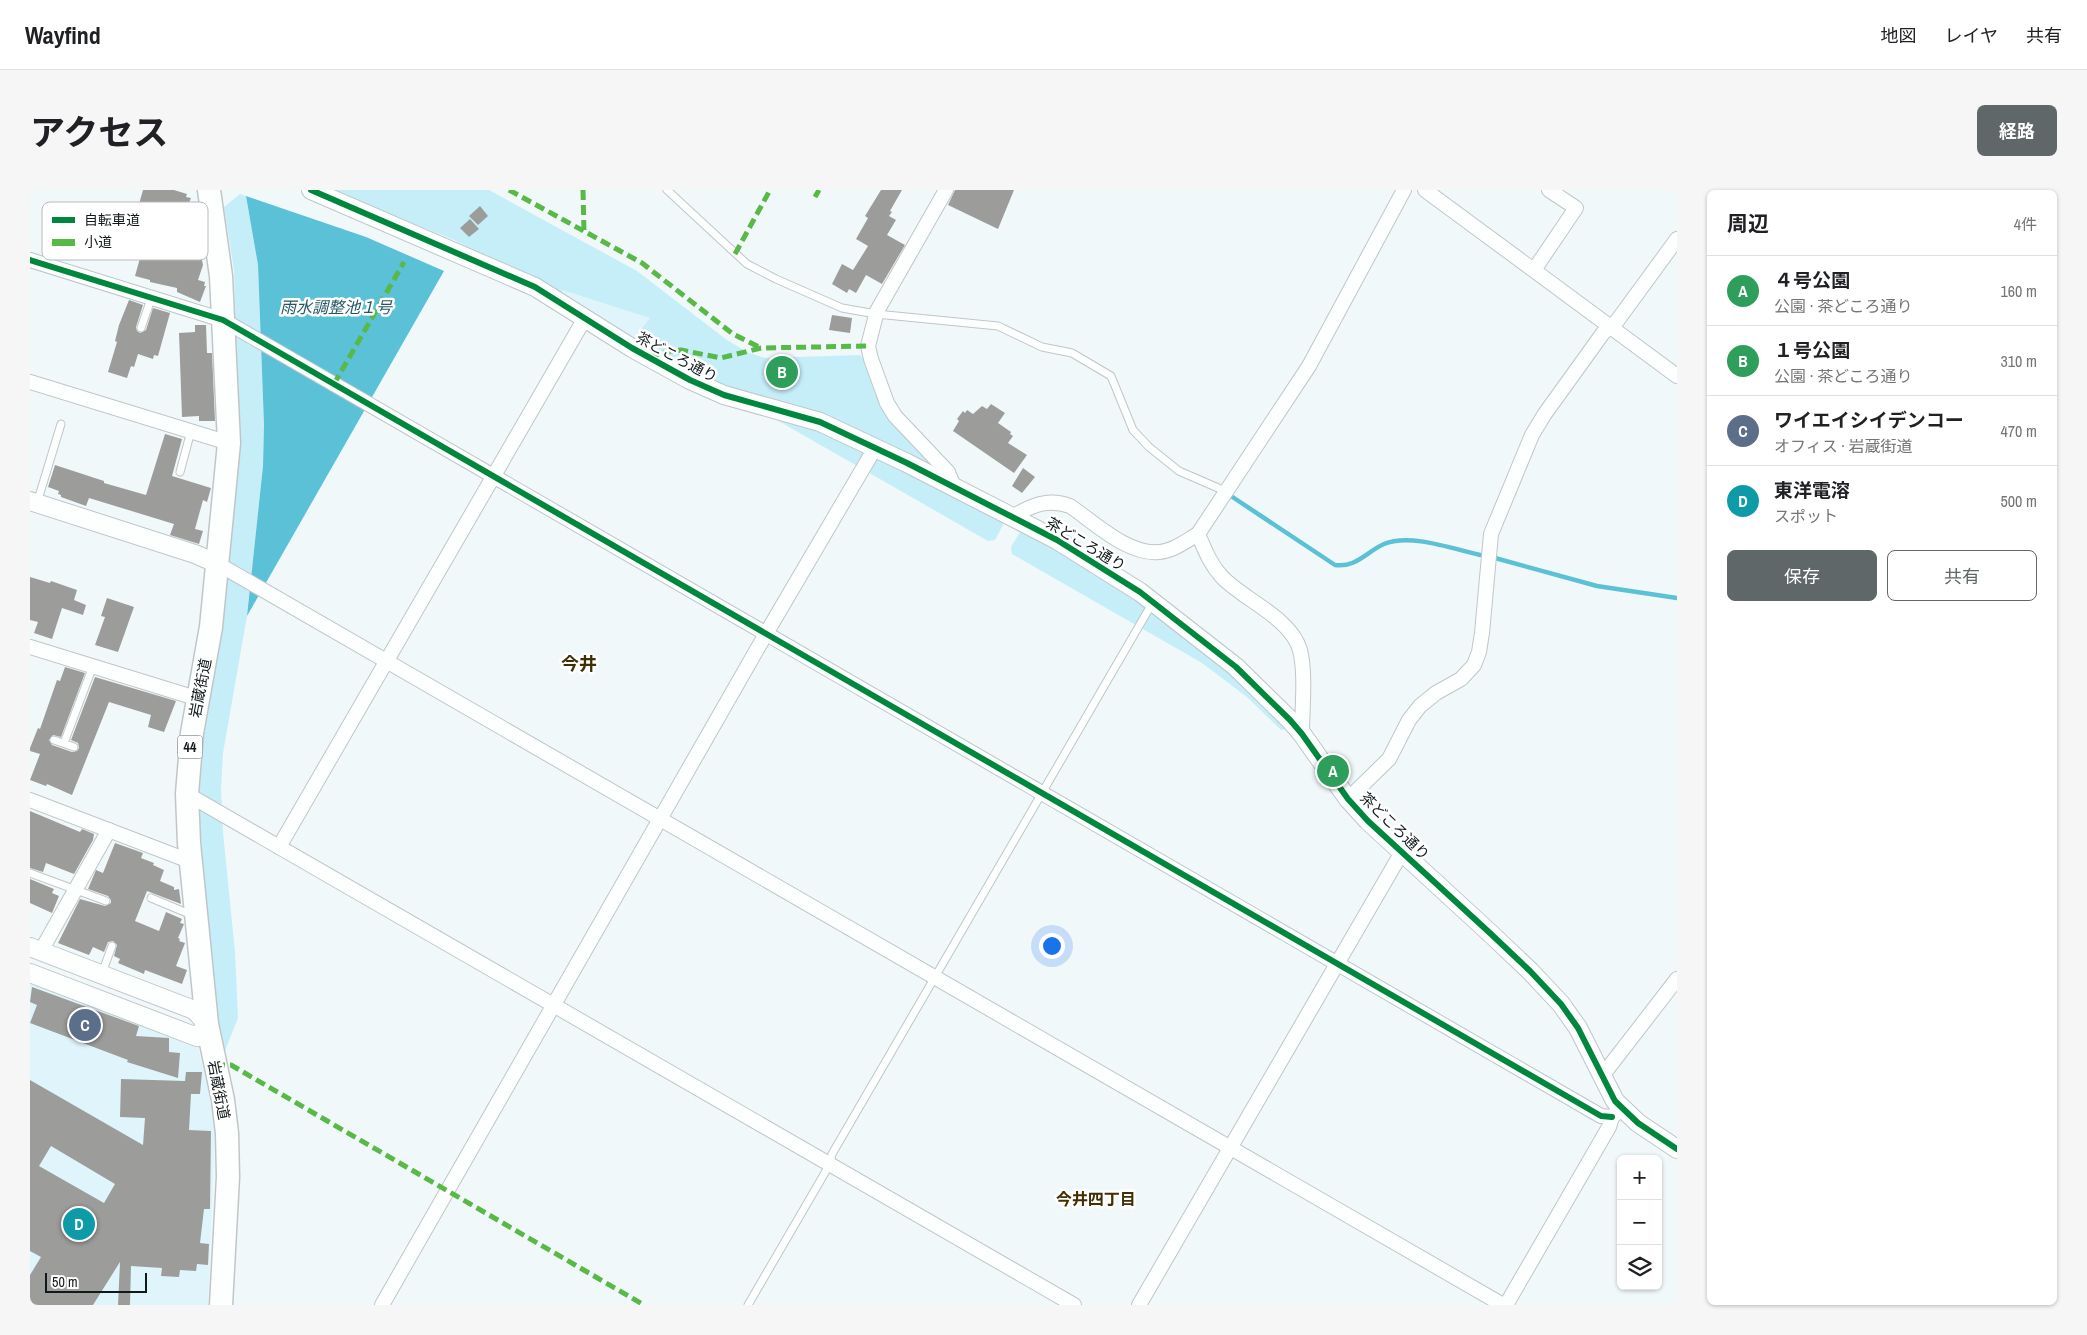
<!DOCTYPE html>
<html lang="ja">
<head>
<meta charset="utf-8">
<style>
  body { margin:0; font-family:"Archivo Narrow","Noto Sans JP",sans-serif; background:#f6f6f6; color:#202124 }
  .controls { position:absolute; right:15px; bottom:15px; display:grid; overflow:hidden; border-radius:8px; box-shadow:0 1px 4px #0004 }
  .controls button { width:45px; height:45px; display:grid; place-items:center; padding:0; border:0; border-bottom:1px solid #e0e0e0; background:#fff; color:#202124; font:25px sans-serif }
  .scale { position:absolute; left:15px; bottom:12px; width:102px; box-sizing:border-box; padding-left:5px; border:2px solid #11191b; border-top:0; font-size:14px; line-height:18px; white-space:nowrap; color:#11191b; -webkit-text-stroke:4px #fff; paint-order:stroke }
  .you { position:absolute; left:1021px; top:755px; width:18px; height:18px; margin:-12px; border:4px solid #fff; border-radius:50%; background:#1a73e8; box-shadow:0 0 0 8px #1a73e833 }
  .badge { display:grid; place-items:center; width:32px; height:32px; border-radius:50%; background:#5f6769; color:#fff; font-size:16px; font-weight:700 }
  .pin { position:absolute; translate:-50% -50%; border:2px solid #fff; box-shadow:0 1px 5px #0006 }
  .list { margin:0; padding:0; list-style:none }
  h2 { display:flex; justify-content:space-between; align-items:center; height:65px; margin:0; padding:0 20px; font-size:21px }
  h2 small { font-size:16px; font-weight:400; color:#757577 }
  .list li { display:grid; grid-template-columns:32px 1fr auto; gap:15px; align-items:center; box-sizing:border-box; height:70px; padding:0 20px; border-top:1px solid #e0e0e0 }
  .list b { display:block; font-size:19px; white-space:nowrap }
  .list p { margin:0; font-size:16px; white-space:nowrap; color:#757577 }
  .list em { font-size:16px; font-style:normal; color:#757577 }
  .actions { display:flex; gap:10px; padding:15px 20px }
  .actions a { flex:1; padding:11px 0; border:1px solid #5f6769; border-radius:8px; text-align:center; font-size:18px; color:#5f6769 }
  .actions .main { background:#5f6769; color:#fff }
  .icon { flex:none; width:28px; height:28px; fill:none; stroke:currentColor; stroke-width:2; stroke-linecap:round; stroke-linejoin:round }
  .map { position:relative; flex:none; width:1647px; height:1115px; overflow:hidden; border-radius:8px }
  header { display:flex; align-items:center; gap:30px; box-sizing:border-box; height:70px; padding:0 25px; background:#fff; border-bottom:1px solid #e0e0e0 }
  header strong { font-size:24px }
  nav { display:flex; gap:28px; margin-inline-start:auto; font-size:18px }
  .intro { display:flex; align-items:center; justify-content:space-between; box-sizing:border-box; height:120px; padding:0 30px }
  h1 { margin:0; font-size:35px }
  .button { padding:12px 22px; border-radius:8px; background:#5f6769; color:#fff; font-size:18px; font-weight:700 }
  main { display:flex; gap:30px; padding:0 30px }
  aside { flex:1; background:#fff; border-radius:8px; box-shadow:0 1px 4px #0004 }
  .map>svg:first-child { display:block }
</style>
</head>
<body>
<header>
<strong>Wayfind</strong>
<nav><a>地図</a><a>レイヤ</a><a>共有</a></nav>
</header>
<div class="intro"><h1>アクセス</h1><a class="button">経路</a></div>
<main>
<div class="map">
<svg width="1647" height="1115" viewBox="0 0 1647 1115">
  <rect width="100%" height="100%" fill="#f1f8fa"/>
  <g fill="#e0f5fb">
    <path d="M532 100 621 128 604 148 532 106Z"/>
    <path d="M0 792 168 857 179 903 185 943 178 1115H0Z"/>
  </g>
  <g fill="#c6eef9">
    <path d="M301 0H459L607 81 697 150 719 163 736 168 830 165 836 171 853 219 933 306 972 327 973 335 965 350 958 351 604 148 620 128 532 100V106L424 50Z"/>
    <path d="M210 4 216 6 228 75 234 235 233 276 217 426 193 563 191 599 193 642 205 762 208 828 193 866 185 817 167 598 172 543 191 438 209 250 204 80 194 17Z"/>
    <path d="M999 340 1091 393 1195 471 1258 539 1251 540 1217 507 1172 473 982 364 981 357 990 342Z"/>
  </g>
  <path fill="#5ac1d7" d="M216 6 336 47 414 81 217 426 233 276 234 235 228 75Z"/>
  <g fill="none" stroke-linecap="round" stroke-linejoin="round">
    <g stroke="#5ac1d7" stroke-width="4.5">
      <path d="M1201 306 1305 375C1326 378 1336 362 1354 354 1380 343 1423 359 1450 365"/>
      <path d="M1465 368 1567 396 1647 408"/>
    </g>
  </g>
  <g fill="#9c9d9b" fill-rule="evenodd">
    <path d="M113 0H144L157 4 156 7 161 8 159 13 163 15 159 29H164L162 48 142 42 147 24 146 20 143 18 137 21 130 46 133 50 161 59 160 63 171 66 173 75 168 90 175 92 174 96H176L170 112 147 102V98L120 92V90L105 86 124 18 109 14Z"/>
    <path d="M851 0H872L860 21 862 22 859 26 866 30 857 45 875 55 852 94 836 85 826 103 819 99 817 103 802 94 812 74 823 80 838 56 826 49 838 28 835 26Z"/>
    <path d="M925 0H984L968 39 918 15Z"/>
    <path d="M450 16 458 26 448 35 439 26Z"/>
    <path d="M440 29 449 39 439 47 430 38Z"/>
    <path d="M99 110 113 115 106 137 107 141 110 143 116 140 123 118 140 123 128 166 124 165 123 169 108 164 104 177 101 176 97 188 78 182 87 152 85 151 89 135Z"/>
    <path d="M802 125 822 128 820 143 799 140Z"/>
    <path d="M165 135H176L177 163H182L185 231H169V226L152 227 149 143 165 142Z"/>
    <path d="M961 214 975 223 968 233 981 242 980 244 983 246 978 253 997 265 984 283 923 241 929 231 927 229 933 221 935 223 937 220 943 224 952 216 957 219Z"/>
    <path d="M135 244 152 249 142 286 181 298 177 312 173 310 165 339 173 341 169 354 140 345 144 334 59 308 56 316 31 307V305L28 304 29 301 18 297 25 275 74 291V293L116 305Z"/>
    <path d="M993 278 1005 287 992 303 982 296Z"/>
    <path d="M0 387 20 393 21 391 47 400 44 410 56 415 53 425 32 418 22 449 4 443 8 432 0 430Z"/>
    <path d="M77 408 104 417 88 462 65 455 75 427 71 426Z"/>
    <path d="M35 477 55 483 31 547 23 545 19 550 22 555 42 562 47 561 49 558 48 553 41 550 65 487 146 511 134 542 118 537 121 525 79 512 42 605 17 594 16 596 0 590 10 564 0 561V558L8 538 10 539 27 490 30 491Z"/>
    <path d="M0 621 50 642 52 639 64 644 63 650 44 684 16 673 13 682 0 678Z"/>
    <path d="M85 653 113 663 111 668 124 673 123 675 134 680 130 691 144 697V700L149 699 151 714 117 701 105 731 129 741 136 722 152 729 150 733 154 734 148 748 150 749 149 751 155 753 146 776 157 780 152 794 115 780 114 784 88 773 90 769 84 766 87 755 83 751 78 752 74 762 63 757 59 765 28 753 50 709 75 716 81 713V710L78 706 58 699 66 680 73 683Z"/>
    <path d="M0 689 24 699 22 703 29 706 22 723 0 713Z"/>
    <path d="M2 797 109 836 106 846 139 848V862L150 863 148 888 97 872 98 870 0 833 7 815 0 812Z"/>
    <path d="M156 882H172L170 904H161L159 940 181 941 180 1019H174L170 1053 179 1054 178 1075 167 1074 166 1081 150 1080 149 1087 131 1086 132 1078 101 1076 100 1115H88L90 1072 63 1115H0V1085L11 1067 0 1061V890L113 955 115 928 90 927 91 889 155 891ZM21 956 85 994 74 1013 9 976Z"/>
  </g>
  <g fill="none" stroke-linecap="round" stroke-linejoin="round">
    <defs>
      <g id="service">
        <path d="M637 0 717 74 746 89 812 118 846 124 968 136 1012 157 1042 163 1081 186 1103 240 1119 257 1149 281 1195 301"/>
        <path d="M142 23 135 45 166 55 185 52"/>
        <path d="M111 138 122 106"/>
        <path d="M150 282 161 241"/>
        <path d="M7 313 31 234"/>
        <path d="M24 550 44 557"/>
        <path d="M34 553 63 476"/>
        <path d="M0 683 76 711"/>
        <path d="M121 708 162 725"/>
        <path d="M72 783 82 756"/>
        <path d="M718 1115 800 974 802 964 1123 412"/>
      </g>
      <g id="minor">
        <path d="M916 0 847 121 838 156 841 169 857 213 865 226 918 282 924 297"/>
        <path d="M1395 0 1647 186"/>
        <path d="M0 70 193 130 1571 926 1582 927"/>
        <path d="M1504 80 1546 18 1519 0"/>
        <path d="M0 192 199 253"/>
        <path d="M982 327C1002 315 1018 308 1040 316 1065 333 1098 365 1129 362 1143 361 1156 351 1168 344L1279 176 1374 0"/>
        <path d="M1168 344C1175 360 1180 374 1192 387 1214 410 1261 428 1270 460 1276 484 1272 518 1272 544"/>
        <path d="M188 374 1473 1115"/>
        <path d="M0 457 169 509"/>
        <path d="M157 604 1044 1115"/>
        <path d="M1318 609 1359 569 1379 530 1390 516 1406 503 1431 489 1444 475 1449 462 1452 443 1461 344 1502 245 1514 225 1573 143 1587 131 1647 49"/>
        <path d="M0 610 162 672"/>
        <path d="M249 657 555 128"/>
        <path d="M11 761 79 640"/>
        <path d="M1572 886 1647 789"/>
        <path d="M352 1115 737 442 845 258"/>
        <path d="M1109 1115 1372 662"/>
        <path d="M1476 1115 1579 937 1582 927 1588 922"/>
      </g>
      <g id="tertiary">
        <path d="M281 0 505 97 602 158 660 190 694 205 790 232 877 273 1027 350 1110 402 1206 477 1260 530 1272 544 1318 609 1338 631 1461 744 1500 781 1531 814 1548 838 1585 911 1608 933 1647 959"/>
        <path d="M0 311 165 364 188 374"/>
        <path d="M0 757 164 820 177 834 167 847 0 783"/>
      </g>
      <path id="primary" d="M179 0 191 86 199 253 181 437 162 543 157 604 159 653 177 834 193 910 197 943 198 987 191 1115"/>
    </defs>
    <use href="#service" stroke="#c0c6c8" stroke-width="9"/>
    <use href="#minor" stroke="#c0c6c8" stroke-width="16"/>
    <use href="#tertiary" stroke="#c0c6c8" stroke-width="20"/>
    <use href="#primary" stroke="#c0c6c8" stroke-width="25"/>
    <use href="#service" stroke="#fdfefe" stroke-width="7"/>
    <use href="#minor" stroke="#fdfefe" stroke-width="14"/>
    <use href="#tertiary" stroke="#fdfefe" stroke-width="18"/>
    <use href="#primary" stroke="#fdfefe" stroke-width="22"/>
    <g stroke="#58b947" stroke-width="5" stroke-dasharray="10 5" stroke-linecap="butt">
      <path d="M479 0 612 73 703 144 731 158"/>
      <path d="M553 0 554 42"/>
      <path d="M785 7 789 0"/>
      <path d="M705 64 740 0"/>
      <path d="M619 167 640 161 651 160 691 168 731 158 838 156"/>
      <path d="M304 194 374 72"/>
      <path d="M185 875H201L614 1115"/>
    </g>
    <defs>
      <g id="cycleway">
        <path d="M281 0 505 97 602 158 660 190 694 205 790 232 877 273 1027 350 1110 402 1206 477 1260 530 1272 544 1318 609 1338 631 1461 744 1500 781 1531 814 1548 838 1585 911 1608 933 1647 959"/>
        <path d="M0 70 193 130 1571 926 1582 927"/>
      </g>
    </defs>
    <use href="#cycleway" stroke="#fff" stroke-width="9"/>
    <use href="#cycleway" stroke="#00873e" stroke-width="6"/>
  </g>
  <g text-anchor="middle" dominant-baseline="central" stroke-width="5" stroke-linejoin="round" paint-order="stroke">
    <rect fill="#fff" stroke="#585e5f" stroke-width="1" x="147.5" y="545.5" width="25" height="23" rx="4"/>
    <g font-size="14" font-weight="bold" fill="#11191b">
      <text x="160" y="557">44</text>
    </g>
    <g font-size="15" fill="#11191b" stroke="#fff">
      <text transform="translate(647 167) rotate(28)">茶どころ通り</text>
      <text transform="translate(1056 354) rotate(31)">茶どころ通り</text>
      <text transform="translate(170 498) rotate(-79)">岩蔵街道</text>
      <text transform="translate(1365 636) rotate(44)">茶どころ通り</text>
      <text transform="translate(189 900) rotate(79)">岩蔵街道</text>
    </g>
    <g font-size="16" font-style="italic" fill="#245865" stroke="#fff">
      <text x="306" y="117">雨水調整池１号</text>
    </g>
    <g font-size="16" font-weight="bold" fill="#402e05" stroke="#fff">
      <text x="1066" y="1009">今井四丁目</text>
    </g>
    <g font-size="18" font-weight="bold" fill="#402e05" stroke="#fff">
      <text x="549" y="473">今井</text>
    </g>
  </g>
  <rect x="12" y="12" width="166" height="58" rx="8" fill="#fff" stroke="#b8babb" stroke-width="1"/>
  <rect x="22" y="27" width="23" height="6" fill="#00873e"/>
  <rect x="22" y="49" width="23" height="7" fill="#58b947"/>
  <g font-size="14" fill="#11191b">
    <text x="54" y="35">自転車道</text>
    <text x="54" y="57">小道</text>
  </g>
</svg>
<div class="controls">
<button>+</button>
<button>−</button>
<button><svg class="icon" aria-label="layers" viewBox="0 0 24 24"><path d="M12 4l9 5-9 5-9-5zM3 14l9 5 9-5"/></svg></button>
</div>
<div class="scale">50 m</div>
<div class="you"></div>
<div class="pin badge" style="left:1303px;top:581px;background:#2e9e5b">A</div>
<div class="pin badge" style="left:752px;top:182px;background:#2e9e5b">B</div>
<div class="pin badge" style="left:55px;top:835px;background:#5c6f8a">C</div>
<div class="pin badge" style="left:49px;top:1034px;background:#0f9aa8">D</div>
</div>
<aside>
<h2>周辺<small>4件</small></h2>
<ul class="list">
<li><span class="badge" style="background:#2e9e5b">A</span><div><b>４号公園</b><p>公園 · 茶どころ通り</p></div><em>160 m</em></li>
<li><span class="badge" style="background:#2e9e5b">B</span><div><b>１号公園</b><p>公園 · 茶どころ通り</p></div><em>310 m</em></li>
<li><span class="badge" style="background:#5c6f8a">C</span><div><b>ワイエイシイデンコー</b><p>オフィス · 岩蔵街道</p></div><em>470 m</em></li>
<li><span class="badge" style="background:#0f9aa8">D</span><div><b>東洋電溶</b><p>スポット</p></div><em>500 m</em></li>
</ul>
<div class="actions"><a class="main">保存</a><a>共有</a></div>
</aside>
</main>
</body>
</html>
